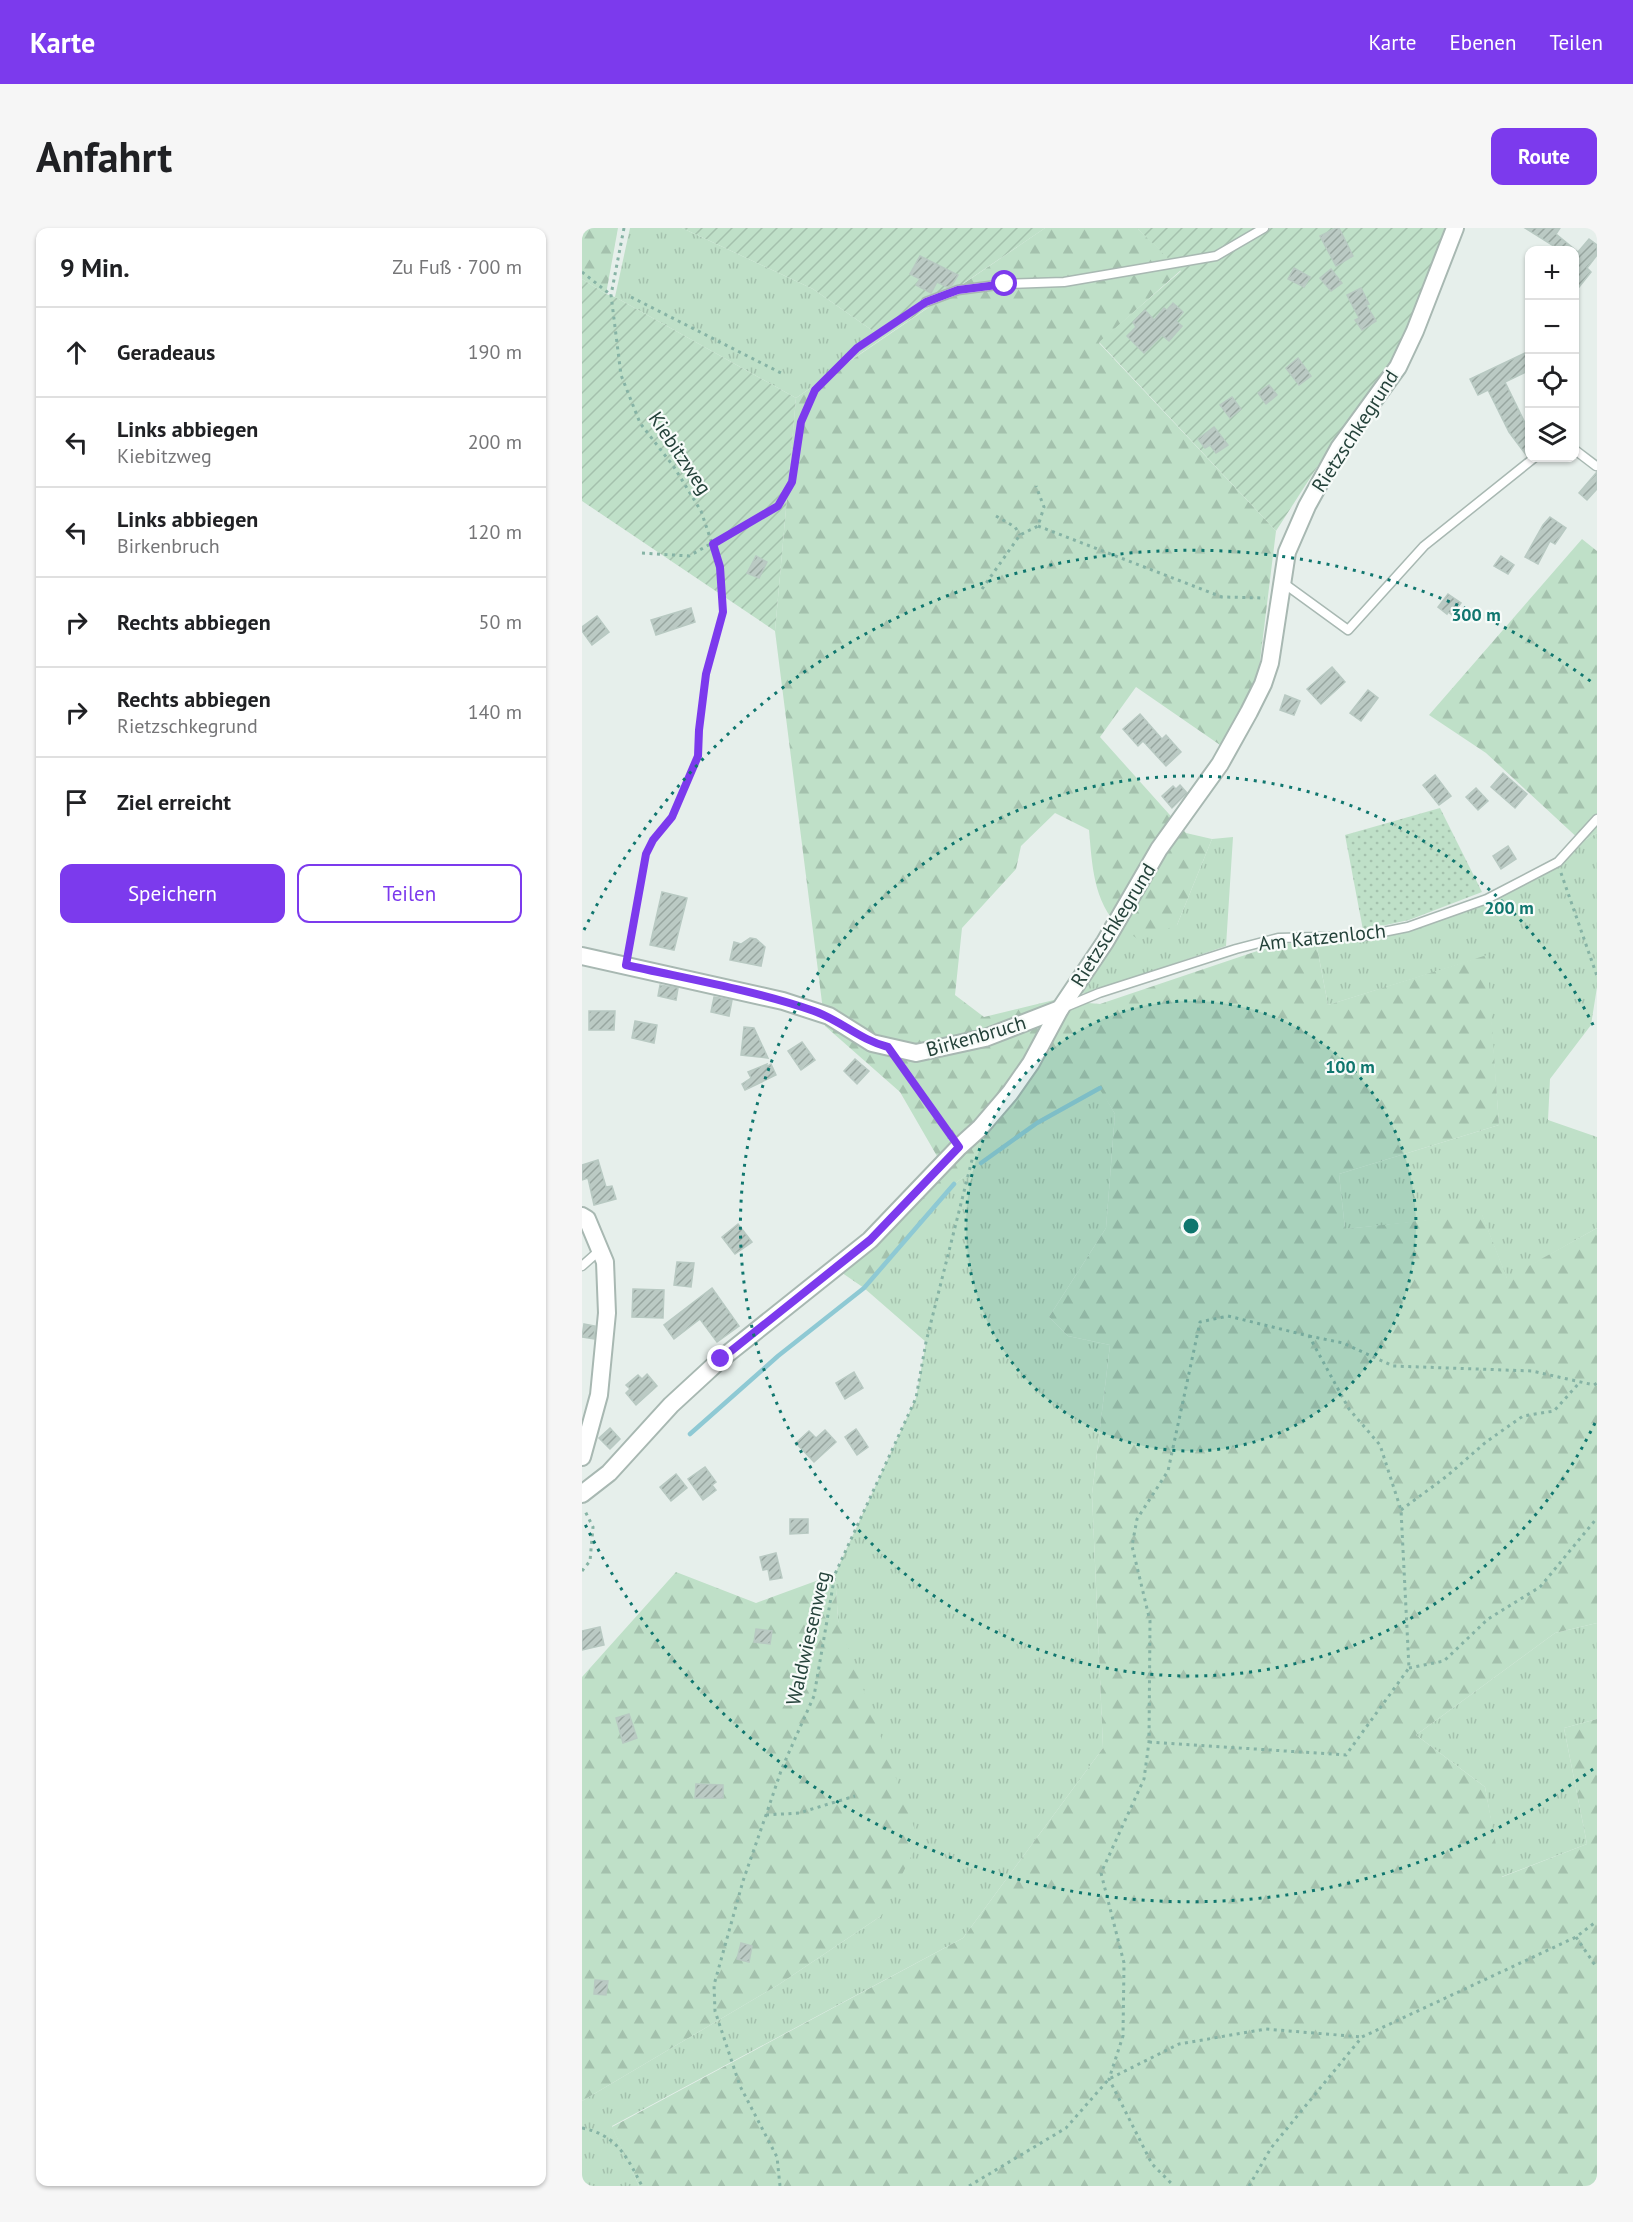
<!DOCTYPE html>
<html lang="de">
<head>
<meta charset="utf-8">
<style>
  body { margin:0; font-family:"PT Sans",sans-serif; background:#f6f6f6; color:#202124 }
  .controls { position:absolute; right:18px; top:18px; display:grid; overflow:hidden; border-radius:12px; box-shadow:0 2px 4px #0004 }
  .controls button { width:54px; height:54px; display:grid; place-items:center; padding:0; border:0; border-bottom:2px solid #e0e0e0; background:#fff; color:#202124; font:30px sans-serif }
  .stop { position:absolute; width:18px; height:18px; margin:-14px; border:4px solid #7c3aed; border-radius:50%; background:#fff }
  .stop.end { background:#7c3aed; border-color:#fff; box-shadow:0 2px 6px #0008 }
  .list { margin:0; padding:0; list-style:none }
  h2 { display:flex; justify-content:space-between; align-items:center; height:78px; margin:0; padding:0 24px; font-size:26px }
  h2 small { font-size:20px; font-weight:400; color:#757577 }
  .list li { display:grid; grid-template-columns:39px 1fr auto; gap:18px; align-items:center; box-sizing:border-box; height:90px; padding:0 24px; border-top:2px solid #e0e0e0 }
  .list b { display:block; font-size:22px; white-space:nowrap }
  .list p { margin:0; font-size:20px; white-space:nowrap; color:#757577 }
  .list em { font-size:20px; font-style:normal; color:#757577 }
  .actions { display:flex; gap:12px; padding:18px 24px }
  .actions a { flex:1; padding:14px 0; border:2px solid #7c3aed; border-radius:12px; text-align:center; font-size:21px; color:#7c3aed }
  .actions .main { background:#7c3aed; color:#fff }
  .icon { flex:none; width:33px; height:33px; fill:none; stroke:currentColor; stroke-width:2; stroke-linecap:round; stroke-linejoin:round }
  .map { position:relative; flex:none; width:1015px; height:1958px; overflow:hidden; border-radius:12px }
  header { display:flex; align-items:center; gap:36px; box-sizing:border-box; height:84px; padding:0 30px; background:#7c3aed; color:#fff }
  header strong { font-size:28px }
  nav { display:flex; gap:33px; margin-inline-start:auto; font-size:21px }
  .intro { display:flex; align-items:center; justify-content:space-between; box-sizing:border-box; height:144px; padding:0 36px }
  h1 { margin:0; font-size:42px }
  .button { padding:15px 27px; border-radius:12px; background:#7c3aed; color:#fff; font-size:21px; font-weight:700 }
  main { display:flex; gap:36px; padding:0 36px }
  aside { flex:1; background:#fff; border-radius:12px; box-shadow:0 2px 4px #0004 }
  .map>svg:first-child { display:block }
</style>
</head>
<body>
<header>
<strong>Karte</strong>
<nav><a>Karte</a><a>Ebenen</a><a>Teilen</a></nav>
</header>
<div class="intro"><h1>Anfahrt</h1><a class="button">Route</a></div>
<main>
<aside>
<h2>9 Min.<small>Zu Fuß · 700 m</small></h2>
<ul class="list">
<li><svg class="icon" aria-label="ahead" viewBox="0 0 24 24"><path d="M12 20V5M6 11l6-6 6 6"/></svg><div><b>Geradeaus</b></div><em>190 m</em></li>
<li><svg class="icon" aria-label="left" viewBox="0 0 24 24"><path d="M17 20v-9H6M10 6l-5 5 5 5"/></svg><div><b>Links abbiegen</b><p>Kiebitzweg</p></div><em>200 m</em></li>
<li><svg class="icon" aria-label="left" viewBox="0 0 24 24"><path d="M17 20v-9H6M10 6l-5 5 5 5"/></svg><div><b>Links abbiegen</b><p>Birkenbruch</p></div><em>120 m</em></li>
<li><svg class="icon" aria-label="right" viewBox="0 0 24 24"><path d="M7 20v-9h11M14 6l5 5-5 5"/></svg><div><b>Rechts abbiegen</b></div><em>50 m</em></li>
<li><svg class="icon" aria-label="right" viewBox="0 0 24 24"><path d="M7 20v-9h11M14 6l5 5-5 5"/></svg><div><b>Rechts abbiegen</b><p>Rietzschkegrund</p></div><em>140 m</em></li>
<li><svg class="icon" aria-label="arrive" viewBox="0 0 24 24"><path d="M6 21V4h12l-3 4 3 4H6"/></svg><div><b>Ziel erreicht</b></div></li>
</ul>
<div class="actions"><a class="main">Speichern</a><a>Teilen</a></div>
</aside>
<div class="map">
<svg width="1015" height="1958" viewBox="0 0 1015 1958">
  <defs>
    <pattern id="grass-tufts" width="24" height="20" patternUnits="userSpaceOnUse" patternTransform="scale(1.5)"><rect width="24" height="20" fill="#bfe0c8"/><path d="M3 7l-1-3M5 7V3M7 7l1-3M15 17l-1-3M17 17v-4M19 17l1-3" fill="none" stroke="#a4c1ad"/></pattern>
    <pattern id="forest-firs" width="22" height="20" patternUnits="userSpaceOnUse" patternTransform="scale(1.5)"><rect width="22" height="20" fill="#bfe0c8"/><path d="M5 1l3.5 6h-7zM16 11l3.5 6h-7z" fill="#a4c1ad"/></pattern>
    <pattern id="park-dots" width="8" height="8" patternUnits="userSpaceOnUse" patternTransform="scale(1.5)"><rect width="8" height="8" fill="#bfe0c8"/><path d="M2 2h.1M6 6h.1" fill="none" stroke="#a4c1ad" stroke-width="1.8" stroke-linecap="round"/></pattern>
    <pattern id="garden-furrows" width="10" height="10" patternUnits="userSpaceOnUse" patternTransform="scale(1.5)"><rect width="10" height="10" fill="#bfe0c8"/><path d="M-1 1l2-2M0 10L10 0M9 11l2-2" fill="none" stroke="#a4c1ad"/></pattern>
    <pattern id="building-hatch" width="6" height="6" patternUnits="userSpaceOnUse" patternTransform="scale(1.5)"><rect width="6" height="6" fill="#bbcac4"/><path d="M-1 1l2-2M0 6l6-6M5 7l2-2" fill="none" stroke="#98a6a0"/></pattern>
  </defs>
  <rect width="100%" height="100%" fill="#e6efeb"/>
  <g fill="url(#grass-tufts)">
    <path d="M48 0H100L231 61 301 110 214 170 33 69Z"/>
    <path d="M1015 605V759L1009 797 968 851 966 892 1015 909V1000L925 1051 900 987 763 1001 757 946 917 897 904 728 746 777 734 714 779 713 781 708 826 699 905 671Z"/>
    <path d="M651 609 644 718 505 765 494 766 538 699 595 697 630 611Z"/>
    <path d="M518 860 533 886 524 1000 467 1089 486 1108 528 1117 510 1266 521 1520 381 1710 30 1898 57 1958H0V1873L196 1757 299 1688 256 1392 253 1346 334 1170 344 1114 282 1060 372 956 455 895Z"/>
    <path d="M1015 1395V1491L982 1500 1005 1616 919 1649 903 1559 834 1507 973 1405Z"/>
  </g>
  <g fill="url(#forest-firs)">
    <path d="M0 0H36L24 66 0 51Z"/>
    <path d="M463 0H555L599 42 517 115 694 303 676 449 641 519 554 459 518 509 604 605 630 611 595 697 557 712C551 707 543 704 538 699 511 675 510 634 507 602L473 585 439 618 434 641 380 700 373 767 402 789 472 772 518 776 696 716 734 714 746 777 905 727 917 897 757 946 763 1001 900 986 925 1050 1015 1000V1395L973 1405 834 1507 903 1559 920 1649 1005 1616 982 1500 1015 1491V1958H57L30 1899 381 1710 521 1520 510 1266 528 1117 486 1108 467 1089 524 1000 533 886 517 860 455 896 372 956 282 1060 253 1040 359 935 318 864 243 798 193 403 214 170Z"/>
    <path d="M1000 311 1015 323V605L1000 614 904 525 847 487Z"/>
    <path d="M94 1344 174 1375 253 1346 256 1392 337 1613 299 1688 196 1757 0 1873V1449Z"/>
  </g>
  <path fill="url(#park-dots)" d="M858 580 900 664 827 692 781 702 763 607Z"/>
  <g fill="url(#garden-furrows)">
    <path d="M100 0H463L301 110 231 61Z"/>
    <path d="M555 0H865L814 126 750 216 694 303 517 114 599 43Z"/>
    <path d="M0 51 24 66 33 69 214 170 193 403 0 273Z"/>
  </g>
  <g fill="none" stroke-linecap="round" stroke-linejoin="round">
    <g stroke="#8ec9d4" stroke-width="4.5">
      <path d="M399 935 455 895 518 860"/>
      <path d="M108 1206 196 1128 282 1060 372 956"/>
    </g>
  </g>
  <g fill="url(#building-hatch)" stroke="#b8c9c2" stroke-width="1.5">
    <path d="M754 0H757L771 28 754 38 738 8Z"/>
    <path d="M943 0H978L974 6 996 24 1007 11 1015 17V27L1005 40 1009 44 993 64V22H978Z"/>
    <path d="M338 28 376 47 370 57 365 59 355 54 349 65 334 57 338 51 328 46Z"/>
    <path d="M712 40 728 49 722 59 706 51Z"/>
    <path d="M749 41 760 55 749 63 738 50Z"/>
    <path d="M779 60 787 76 784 77 794 93 780 102 773 92 777 90 765 67Z"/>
    <path d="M591 75 601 84 594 93 600 98 587 113 580 107 562 125 545 108 554 99 551 94 563 82 572 92 582 80 585 82Z"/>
    <path d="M943 125 948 134V142L923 154 948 205V225L945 228 927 204 906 162 896 167 888 151Z"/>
    <path d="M716 130 729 148 717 157 704 140Z"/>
    <path d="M687 157 695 167 684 176 676 165Z"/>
    <path d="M650 169 659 181 648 190 638 177Z"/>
    <path d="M632 199 646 217 634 225 628 217 623 220 616 211Z"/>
    <path d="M1015 244V261L1005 272 997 265Z"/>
    <path d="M968 289 984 300 973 316 968 313 956 336 943 329 961 297Z"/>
    <path d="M174 328 185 334 177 350 165 345Z"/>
    <path d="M919 328 932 337 926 346 912 338Z"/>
    <path d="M866 366 879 375 870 387 866 384 865 386 856 379Z"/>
    <path d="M109 380 113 394 74 407 69 392Z"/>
    <path d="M15 388 27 404 10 417 0 403V399Z"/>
    <path d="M750 439 763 454 739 476 725 461Z"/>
    <path d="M786 462 796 470 779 493 768 485Z"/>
    <path d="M703 467 718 473 712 487 698 482Z"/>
    <path d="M558 486 580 511 584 507 599 524 584 538 561 513 556 518 541 501Z"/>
    <path d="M921 545 945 566 933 580 909 559Z"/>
    <path d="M853 547 869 568 857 577 841 557Z"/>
    <path d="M598 557 605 565 590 580 580 568 591 558 594 561Z"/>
    <path d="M894 560 906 573 896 582 884 569Z"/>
    <path d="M926 618 934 631 919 641 911 628Z"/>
    <path d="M80 664 105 670 92 722 68 717Z"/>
    <path d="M168 710 174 711 183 719 179 738 148 732 152 714 159 716Z"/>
    <path d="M78 757 96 760 94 772 76 768Z"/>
    <path d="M132 769 150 772 147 788 129 784Z"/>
    <path d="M7 783H33L32 802H7Z"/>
    <path d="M53 793 75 797 72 815 50 810Z"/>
    <path d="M162 799 172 800 186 830 159 827Z"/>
    <path d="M220 814 233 832 219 842 206 823Z"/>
    <path d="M273 831 287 843 275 856 262 843Z"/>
    <path d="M185 836 184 839 189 836 194 847 163 862 160 856 169 850 166 844Z"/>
    <path d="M16 932 24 959 30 958 34 971 12 977 6 950 0 952V937Z"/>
    <path d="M156 996 170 1014 153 1026 140 1009Z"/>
    <path d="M95 1034 112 1035 109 1059 92 1057Z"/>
    <path d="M130 1060 157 1098 135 1114 118 1091 92 1111 82 1097Z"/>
    <path d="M51 1061 82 1062 81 1090 50 1089Z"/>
    <path d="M2 1096 13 1098 12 1111 0 1109Z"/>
    <path d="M272 1144 281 1160 263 1171 254 1155Z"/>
    <path d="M65 1146 75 1158 54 1177 44 1165 48 1161 44 1157 56 1147 60 1151Z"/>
    <path d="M28 1200 38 1211 28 1221 17 1210Z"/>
    <path d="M274 1201 286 1219 275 1227 263 1209Z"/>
    <path d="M243 1202 254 1214 232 1234 214 1215 227 1203 234 1210Z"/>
    <path d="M123 1239 134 1254 130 1257 134 1262 121 1272 106 1251Z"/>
    <path d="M94 1246 105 1260 89 1273 78 1259Z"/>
    <path d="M208 1291H226V1305L208 1306Z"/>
    <path d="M194 1325 200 1350 188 1352 186 1341 181 1342 178 1329Z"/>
    <path d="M18 1399 22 1417 0 1422V1403Z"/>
    <path d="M174 1401 190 1403 188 1416 172 1414Z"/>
    <path d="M47 1486 55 1510 41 1515 34 1490Z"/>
    <path d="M114 1556 141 1557V1570H113Z"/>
    <path d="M159 1715 170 1718 167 1734 155 1731Z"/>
    <path d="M13 1752 26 1753 24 1767 12 1766Z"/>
  </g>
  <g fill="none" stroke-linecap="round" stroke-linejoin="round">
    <defs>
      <g id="service">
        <path d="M344 74 376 62 423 56 482 54 634 28 682 0"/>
        <path d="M993 222 1014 238"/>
        <path d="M700 354 766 402 842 318 952 230"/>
        <path d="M481 780 517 765 654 721 696 710 781 708 826 699 905 671 976 634 1015 591"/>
        <path d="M0 1038 18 1022"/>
      </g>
      <g id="minor">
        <path d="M0 728 201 773 247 788 290 815 334 825 403 810 478 781"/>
        <path d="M0 988 5 991 23 1034 25 1085 17 1167 0 1229"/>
        <path d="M0 1266 27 1245 89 1177 139 1131 288 1012 377 919 398 900 428 865 449 835 478 781 523 714 577 621 638 536 667 484 681 456 688 435 705 324 725 278 757 220 816 139 833 103 873 0"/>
      </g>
    </defs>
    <use href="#service" stroke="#a8b8b2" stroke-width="11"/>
    <use href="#minor" stroke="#a8b8b2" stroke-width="20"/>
    <g stroke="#86b3a5" stroke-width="3" stroke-dasharray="3 4.5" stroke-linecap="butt">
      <path d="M42 0 29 67 39 147 58 195 92 239 119 283 138 339 141 384 124 446 117 502 116 528 90 589 71 612 64 626 46 724"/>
      <path d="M0 44 29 67"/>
      <path d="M49 69 201 146"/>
      <path d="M414 288 433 299 438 307"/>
      <path d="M456 298 640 369 683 370"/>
      <path d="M60 325 107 328 196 278 210 254 219 193 233 162 275 120 335 80"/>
      <path d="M400 361 438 307 456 298 462 279 454 258"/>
      <path d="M979 645 1015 748"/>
      <path d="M319 837 369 908"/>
      <path d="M727 1108 761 1115 811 1138 950 1143 1012 1157 1015 1155"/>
      <path d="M819 1282 865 1248 904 1214 941 1188 972 1183 998 1154"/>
      <path d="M0 1343 8 1333 11 1299 2 1281"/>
      <path d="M827 1440 862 1433 906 1391 958 1359 1015 1290"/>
      <path d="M567 1514 764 1527 827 1440 819 1282 798 1217 767 1181 727 1108 646 1088 618 1094 586 1243 555 1291 550 1318 568 1393 567 1514 562 1551 519 1645 542 1735 541 1808 527 1851 570 1936 592 1958"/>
      <path d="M184 1587 217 1585 273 1568"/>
      <path d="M994 1709 1015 1740"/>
      <path d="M0 1900C35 1907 45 1929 60 1958"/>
      <path d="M198 1958 195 1929 158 1858 133 1783 132 1757 161 1653 184 1587 200 1540 232 1468 253 1346 334 1170 344 1114 391 928"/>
      <path d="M387 1958 484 1900 527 1851 597 1816 684 1801 780 1809"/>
      <path d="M667 1958 689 1920 780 1809 994 1709 1015 1693"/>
    </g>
    <use href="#service" stroke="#fff" stroke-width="8"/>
    <use href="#minor" stroke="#fff" stroke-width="16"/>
  </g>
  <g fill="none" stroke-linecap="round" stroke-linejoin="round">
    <path stroke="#7c3aed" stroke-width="8" d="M139 1131 288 1012 377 919 306 819C278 812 258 792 232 783 171 762 106 751 44 737L64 626 71 612 90 589 116 528 117 502 124 446 141 384 138 339 131 316 196 278 210 254 219 194 233 162 275 120 344 74 376 62 423 56"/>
  </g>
  <circle cx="609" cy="998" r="225" fill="#0f766e" fill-opacity=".12"/>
  <g fill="none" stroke="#0f766e" stroke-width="3" stroke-dasharray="3 6">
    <circle cx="609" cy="998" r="225"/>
    <path d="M1013 1195A450 450 0 1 1 1013 801"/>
    <path d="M1011 1541A675 675 0 0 1 2 1294M2 702A675 675 0 0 1 1011 455"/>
  </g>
  <g text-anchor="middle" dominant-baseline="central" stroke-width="4.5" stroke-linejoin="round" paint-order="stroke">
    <g font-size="20" fill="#24423a" stroke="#f7fbf9">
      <text transform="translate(773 203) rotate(-57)">Rietzschkegrund</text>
      <text transform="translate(98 225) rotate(56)">Kiebitzweg</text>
      <text transform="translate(531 697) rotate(-58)">Rietzschkegrund</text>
      <text transform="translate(740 709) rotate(-6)">Am Katzenloch</text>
      <text transform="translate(394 808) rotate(-16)">Birkenbruch</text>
      <text transform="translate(226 1410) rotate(-77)">Waldwiesenweg</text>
    </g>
  </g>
  <circle cx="609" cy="998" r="9" fill="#0f766e" stroke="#f7fbf9" stroke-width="3"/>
  <g font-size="18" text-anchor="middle" font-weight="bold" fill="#0f766e" stroke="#f7fbf9" stroke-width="4.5" stroke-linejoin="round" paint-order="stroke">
    <text x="894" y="393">300 m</text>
    <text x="927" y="686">200 m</text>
    <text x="768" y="845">100 m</text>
  </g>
</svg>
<div class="controls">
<button>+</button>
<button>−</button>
<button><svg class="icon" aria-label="locate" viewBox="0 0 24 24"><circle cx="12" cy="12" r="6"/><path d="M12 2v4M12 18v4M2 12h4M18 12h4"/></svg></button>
<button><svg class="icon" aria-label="layers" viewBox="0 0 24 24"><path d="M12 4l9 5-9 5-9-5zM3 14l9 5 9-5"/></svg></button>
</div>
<div class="stop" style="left:423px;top:56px"></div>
<div class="stop end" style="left:139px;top:1131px"></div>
</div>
</main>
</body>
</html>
